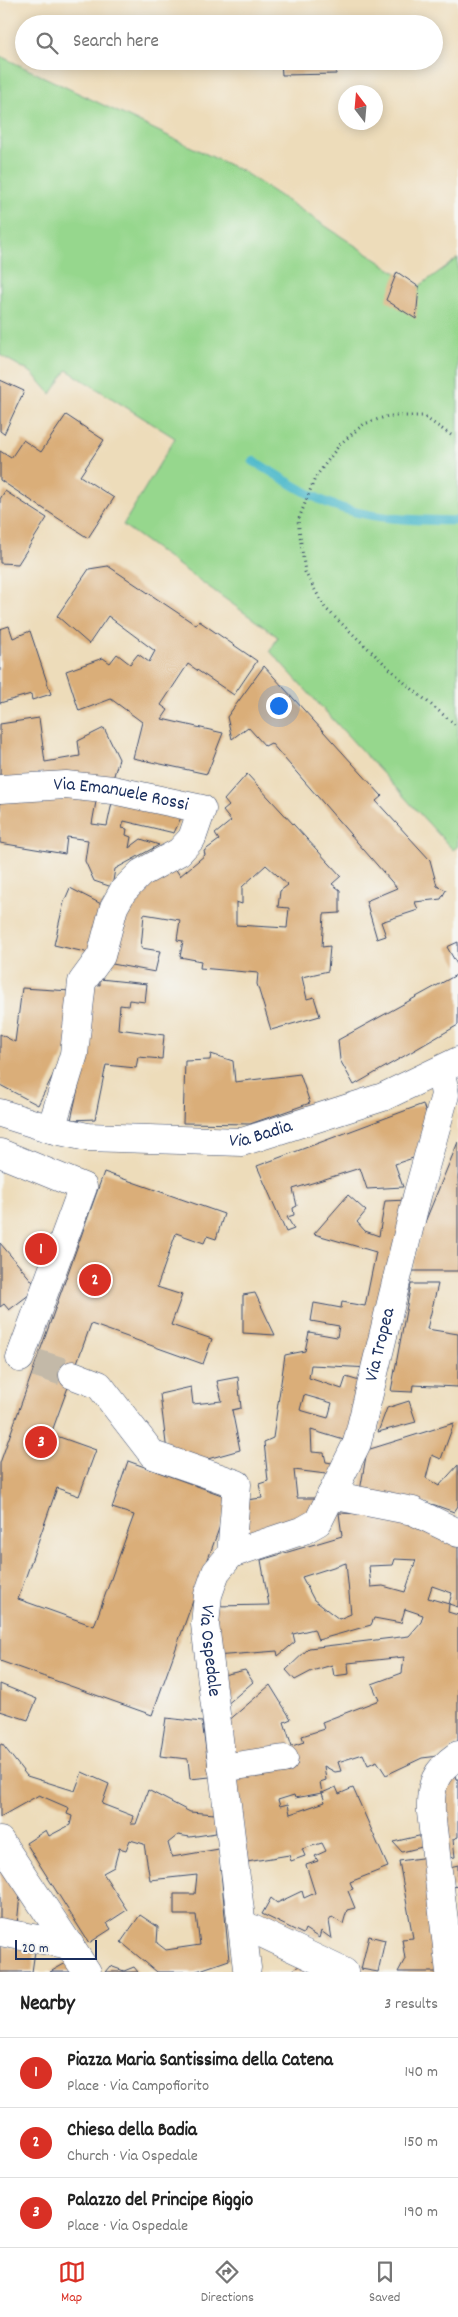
<!DOCTYPE html>
<html lang="en">
<head>
<meta charset="utf-8">
<style>
  body { margin:0; font-family:Dekko,sans-serif; background:#f6f6f6; color:#222 }
  .compass { position:absolute; left:338px; top:85px; width:45px; height:45px; border-radius:50%; background:#fff; box-shadow:0 2px 12px #0003; rotate:344deg }
  .scale { position:absolute; left:15px; bottom:12px; width:82px; box-sizing:border-box; padding-left:5px; border:2px solid #1b2f5e; border-top:0; font-size:14px; line-height:18px; white-space:nowrap; color:#1b2f5e; -webkit-text-stroke:4px #f6f6f2; paint-order:stroke }
  .you { position:absolute; left:278px; top:705px; width:18px; height:18px; margin:-12px; border:4px solid #fff; border-radius:50%; background:#1a73e8; box-shadow:0 0 0 8px #1a73e833 }
  .badge { display:grid; place-items:center; width:32px; height:32px; border-radius:50%; background:#d93025; color:#fff; font-size:16px; font-weight:700 }
  .pin { position:absolute; translate:-50% -50%; border:2px solid #fff; box-shadow:0 1px 5px #0006 }
  .list { margin:0; padding:0; list-style:none }
  h2 { display:flex; justify-content:space-between; align-items:center; height:65px; margin:0; padding:0 20px; font-size:21px }
  h2 small { font-size:16px; font-weight:400; color:#767676 }
  .list li { display:grid; grid-template-columns:32px 1fr auto; gap:15px; align-items:center; box-sizing:border-box; height:70px; padding:0 20px; border-top:1px solid #e0e0e0 }
  .list b { display:block; font-size:19px; white-space:nowrap }
  .list p { margin:0; font-size:16px; white-space:nowrap; color:#767676 }
  .list em { font-size:16px; font-style:normal; color:#767676 }
  .icon { flex:none; width:28px; height:28px; fill:none; stroke:currentColor; stroke-width:2; stroke-linecap:round; stroke-linejoin:round }
  .map { position:relative; flex:none; width:458px; height:1972px; overflow:hidden }
  .search { position:absolute; background:#fff; box-shadow:0 2px 12px #0003; left:15px; right:15px; top:15px; height:55px; display:flex; align-items:center; gap:12px; box-sizing:border-box; padding:0 18px; border-radius:28px; color:#767676; font-size:19px }
  .sheet { height:275px; background:#fff }
  nav { display:flex; justify-content:space-around; align-items:center; box-sizing:border-box; height:70px; border-top:1px solid #e0e0e0; background:#fff; font-size:14px; color:#767676 }
  nav a { display:grid; justify-items:center; gap:2px }
  nav .on { color:#d93025 }
  .map>svg:first-child { display:block }
</style>
</head>
<body>
<div class="map">
<svg width="458" height="1972" viewBox="0 0 458 1972">
  <rect width="100%" height="100%" fill="#f6f6f2"/>
  <filter id="ink" filterUnits="userSpaceOnUse"><feTurbulence type="fractalNoise" baseFrequency=".02" numOctaves="2"/><feDisplacementMap in="SourceGraphic" scale="10" xChannelSelector="R" yChannelSelector="G"/><feConvolveMatrix kernelMatrix="1 2 1 2 8 2 1 2 1" color-interpolation-filters="sRGB"/></filter>
  <filter id="wash" filterUnits="userSpaceOnUse"><feTurbulence type="fractalNoise" baseFrequency=".0096" numOctaves="4" result="noise"/><feDisplacementMap in="SourceGraphic" scale="20" xChannelSelector="R" yChannelSelector="G"/><feGaussianBlur stdDeviation="1.12" result="paint"/><feColorMatrix in="noise" values="0 0 0 0 0 0 0 0 0 0 0 0 0 0 0 0 0 1.4 0 .05"/><feComposite in="paint" operator="in"/></filter>
  <g filter="url(#wash)">
    <rect width="100%" height="100%" fill="#eddcba"/>
    <path fill="#96d78d" stroke="#588376" d="M0 56 242 171 418 287 458 258V846L453 850 270 651 278 637 123 525 175 438 67 370 51 394 32 373 0 355Z"/>
    <g fill="none" stroke-linecap="round" stroke-linejoin="round">
      <path stroke="#4eb9cb" stroke-width="9" d="M253 461C278 475 303 493 330 504 371 520 414 520 458 521"/>
    </g>
    <g id="blocks">
      <g fill="#daae79" fill-rule="evenodd">
        <path d="M281 61H336V74L282 75Z"/>
        <path d="M397 272 419 287 416 319 386 300Z"/>
        <path d="M0 380 24 391 4 434 0 431Z"/>
        <path d="M66 415 104 440 80 476 114 498 88 538 0 480V451L11 458 23 440 41 452Z"/>
        <path d="M5 491 47 518 18 564 0 563V499Z"/>
        <path d="M108 566 196 625 199 621 257 661 234 695 188 664 161 705 168 710 162 719 223 733 207 774 133 758 142 722 111 699 79 711 66 671 103 658 110 663 117 654 130 664 138 654 149 662 155 651 108 616 89 644 57 616 89 569Z"/>
        <path d="M9 626 13 638 30 631 51 694 32 700 31 694 0 703V629Z"/>
        <path d="M264 666 382 796 376 801 430 860 437 886 446 890 441 899 415 902 418 910 381 922 386 936 377 939 366 901 397 888 271 743 265 746 248 727 232 739 227 717Z"/>
        <path d="M39 718 45 762 80 756 78 741 104 728 119 759 111 785 0 781V724Z"/>
        <path d="M247 774 341 876 332 884 340 890V913L324 914 322 947 330 946 328 971 302 977 307 999 314 997 320 1016 271 1030 257 984 258 973 200 968 201 961 180 957 183 941 177 940 180 920 144 914 141 948 160 951 155 972 107 963 116 928 144 883 175 868 180 876 205 855 204 851 219 840 215 834 231 821 223 811 229 806 224 800ZM266 865 288 885 280 891 278 907 289 908 287 928 236 925V902L242 904V887Z"/>
        <path d="M97 796 92 824 107 826 113 798 183 813 174 833 124 821 122 828 127 829 126 835 131 837 129 848 141 839 159 845 115 869 112 887 94 881 85 861 88 840 67 837 65 854 0 843V799Z"/>
        <path d="M70 888 109 908 94 954 54 945 64 902Z"/>
        <path d="M458 942V966L447 947Z"/>
        <path d="M458 974V1025L354 1085 340 1060 338 1040Z"/>
        <path d="M100 979 147 984 145 1002 129 1000 128 1006 120 1005 118 1029 164 1035 162 1059 138 1057 136 1068 106 1065 95 1119 71 1120 87 1047 93 984 100 985Z"/>
        <path d="M22 988 71 991 67 1047 38 1105 0 1085V1034L15 1042Z"/>
        <path d="M211 1054 233 1061 235 1082 300 1074 310 1103 250 1124 183 1123 185 1061 210 1060Z"/>
        <path d="M423 1104 426 1113 416 1157 395 1164 403 1187 367 1189 360 1168 293 1189 297 1206 293 1208 294 1215 287 1217 294 1229 286 1232 257 1166Z"/>
        <path d="M458 1142V1271H412L423 1227Z"/>
        <path d="M104 1172 224 1214 216 1239 207 1236 204 1243 176 1233 157 1287 182 1295 171 1325 212 1339 203 1364 91 1324 51 1434 96 1450 79 1496 57 1488 18 1599 94 1626 134 1515 112 1508 128 1461 230 1498 152 1715 0 1661V1463Z"/>
        <path d="M348 1195 366 1211 357 1222 365 1231 379 1236 385 1201 407 1200 371 1368 311 1365 309 1378 342 1389 346 1377 366 1383 347 1441 311 1430 312 1452 324 1453 326 1462 338 1464 334 1475 294 1470 297 1498H320L309 1520 246 1539V1500L262 1498 259 1484 268 1481 264 1442 273 1438 285 1355 305 1351 309 1332 337 1337 339 1326 311 1321 314 1303 341 1308 342 1302 365 1306 376 1252 314 1234ZM304 1395 332 1403 328 1418 300 1410Z"/>
        <path d="M0 1243 38 1288 9 1310 4 1304 0 1307Z"/>
        <path d="M411 1284H438L427 1329 458 1334V1387L413 1385 412 1392 391 1391Z"/>
        <path d="M255 1293 275 1335 243 1333V1295Z"/>
        <path d="M238 1377 241 1408 232 1410 240 1450 193 1463 167 1452 160 1394 191 1387 193 1404 222 1401 217 1381Z"/>
        <path d="M409 1401 416 1422 378 1432 387 1408Z"/>
        <path d="M454 1423 441 1459 432 1455 426 1478 439 1486 458 1465V1506L454 1512 435 1505 360 1491 367 1450Z"/>
        <path d="M339 1513 391 1515 425 1532 458 1545V1607L449 1604 452 1593 432 1586 428 1598 449 1604 448 1612 458 1615V1744L439 1756 422 1758 386 1775 377 1761 368 1765 363 1754 338 1762 341 1771 335 1772 324 1766 326 1780 320 1782 322 1793 295 1798 294 1795 278 1800 280 1806 288 1804 290 1814 325 1802 322 1793 336 1787 339 1794 353 1788 388 1867 350 1882 353 1889 348 1891 355 1908 347 1910 343 1924 332 1917 329 1921 332 1939 321 1931 319 1938 305 1929 303 1934 262 1914 271 1898 277 1903 302 1891 304 1898 315 1893 306 1865 318 1861 315 1856 326 1851 322 1843 302 1849 305 1856 291 1861 289 1855 247 1862 236 1772 298 1764 293 1750 235 1761 227 1722 270 1685 291 1719 284 1722 292 1746 304 1742 302 1736 324 1729 322 1722 379 1700 372 1684 402 1673 404 1657 348 1663 349 1674 334 1676 332 1665 312 1671 295 1680 286 1670 309 1648 409 1636 421 1622 423 1615 405 1609 401 1623 374 1618 371 1625 318 1640 314 1629 293 1634 295 1642 278 1656 277 1651 215 1656V1606L269 1605 261 1560 342 1536ZM395 1559 416 1560 405 1592 383 1586 371 1587 369 1566 393 1565ZM346 1563 351 1614 339 1619 314 1600 302 1577Z"/>
        <path d="M245 1670 253 1682 225 1706 219 1676Z"/>
        <path d="M0 1684 37 1699 28 1720 0 1711Z"/>
        <path d="M166 1718 202 1722 210 1777 190 1779 188 1759 160 1756Z"/>
        <path d="M2 1744 27 1776 75 1791 82 1772 109 1784 102 1804 133 1816 131 1824H136L148 1790 190 1812 215 1814 216 1833 190 1837 178 1835 168 1843 172 1857 219 1849 229 1960 194 1972H157L121 1942 140 1915 158 1927 157 1943 166 1950 200 1945 196 1915H174V1894H195L197 1875 150 1880 144 1844 130 1840 126 1850 119 1848 114 1867 103 1873 127 1910 107 1923 111 1929 89 1943 26 1843 46 1830 49 1836 70 1825 72 1816 67 1814 69 1808 39 1795 0 1817V1745Z"/>
        <path d="M453 1769 456 1779H458V1837L453 1839 455 1857 444 1859 439 1799Z"/>
        <path d="M423 1835 426 1846 402 1852 393 1842Z"/>
        <path d="M428 1857 440 1972H398L405 1959 402 1939 413 1938 399 1861Z"/>
        <path d="M0 1864 20 1894 17 1925 0 1922Z"/>
        <path d="M458 1865V1886L447 1888 446 1868Z"/>
        <path d="M369 1936 385 1940 378 1972 361 1969Z"/>
        <path d="M0 1945 35 1951 32 1972H0Z"/>
        <path d="M305 1961 326 1972H291Z"/>
        <path d="M66 1963 73 1972H50Z"/>
        <path d="M110 1966 124 1971 134 1967 138 1972H105Z"/>
      </g>
    </g>
  </g>
  <g filter="url(#ink)">
    <use href="#blocks" fill-opacity="0" stroke="#3a496c" stroke-width="1"/>
    <g fill="none" stroke-linecap="round" stroke-linejoin="round">
      <path stroke="#c3b9a8" stroke-width="28" stroke-dasharray="28 14" stroke-linecap="butt" d="M36 1363 73 1375"/>
      <defs>
        <g id="minor">
          <path id="s1" d="M0 789 66 785 113 790 202 809 192 838 179 852 141 873 123 891 114 907 101 956 82 982 74 1054 51 1129"/>
          <path id="s2" d="M0 1113 51 1129 87 1137 242 1142 383 1097 458 1061"/>
          <path d="M0 1153 83 1187 20 1358"/>
          <path id="s3" d="M73 1375 99 1385 153 1455 237 1484 231 1554 216 1572 208 1595 205 1624 247 1968"/>
          <path d="M331 1495 413 1511 458 1533"/>
          <path id="s4" d="M231 1554 304 1530 318 1522 357 1443 417 1196 445 1095 441 1071"/>
          <path d="M222 1768 284 1759"/>
          <path d="M0 1841 87 1972"/>
          <path d="M242 1924 344 1972"/>
          <path d="M0 1932 70 1945"/>
          <path d="M450 1972 431 1812C430 1784 435 1771 458 1755"/>
        </g>
      </defs>
      <use href="#minor" stroke="#3a496c" stroke-width="29"/>
      <path stroke="#3a496c" stroke-width="3" stroke-dasharray="1 4" stroke-linecap="butt" d="M451 435 423 416H388L364 424 340 444 315 478 298 521 305 572 325 608 405 683 458 727"/>
      <use href="#minor" stroke="#fff" stroke-width="28"/>
    </g>
  </g>
  <g text-anchor="middle" dominant-baseline="central" stroke-width="4" stroke-linejoin="round" paint-order="stroke">
    <g font-size="19" fill="#1b2f5e" stroke="#f6f6f2">
      <text stroke="none"><textPath href="#s1" startOffset="122">Via Emanuele Rossi</textPath></text>
      <text stroke="none"><textPath href="#s2" startOffset="265">Via Badia</textPath></text>
      <text stroke="none"><textPath href="#s4" startOffset="282">Via Tropea</textPath></text>
      <text stroke="none"><textPath href="#s3" startOffset="379">Via Ospedale</textPath></text>
    </g>
  </g>
</svg>
<svg class="compass" viewBox="-18 -18 36 36"><path d="M0-13l5 13h-10z" fill="#e53935"/><path d="M0 13l5-13h-10z" fill="#767676"/></svg>
<div class="scale">20 m</div>
<div class="you"></div>
<div class="pin badge" style="left:41px;top:1249px">1</div>
<div class="pin badge" style="left:95px;top:1280px">2</div>
<div class="pin badge" style="left:41px;top:1442px">3</div>
<div class="search"><svg class="icon" aria-label="search" viewBox="0 0 24 24"><circle cx="10" cy="10" r="6"/><path d="M15 15l6 6"/></svg>Search here</div>
</div>
<section class="sheet">
<h2>Nearby<small>3 results</small></h2>
<ul class="list">
<li><span class="badge">1</span><div><b>Piazza Maria Santissima della Catena</b><p>Place · Via Campofiorito</p></div><em>140 m</em></li>
<li><span class="badge">2</span><div><b>Chiesa della Badia</b><p>Church · Via Ospedale</p></div><em>150 m</em></li>
<li><span class="badge">3</span><div><b>Palazzo del Principe Riggio</b><p>Place · Via Ospedale</p></div><em>190 m</em></li>
</ul>
</section>
<nav>
<a class="on"><svg class="icon" aria-label="map" viewBox="0 0 24 24"><path d="M3 6l6-2 6 2 6-2v14l-6 2-6-2-6 2zM9 4v14M15 6v14"/></svg>Map</a>
<a><svg class="icon" aria-label="directions" viewBox="0 0 24 24"><path d="M12 3l9 9-9 9-9-9zM9 14v-3h6M13 9l2 2-2 2"/></svg>Directions</a>
<a><svg class="icon" aria-label="saved" viewBox="0 0 24 24"><path d="M7 4h10v16l-5-4-5 4z"/></svg>Saved</a>
</nav>
</body>
</html>
